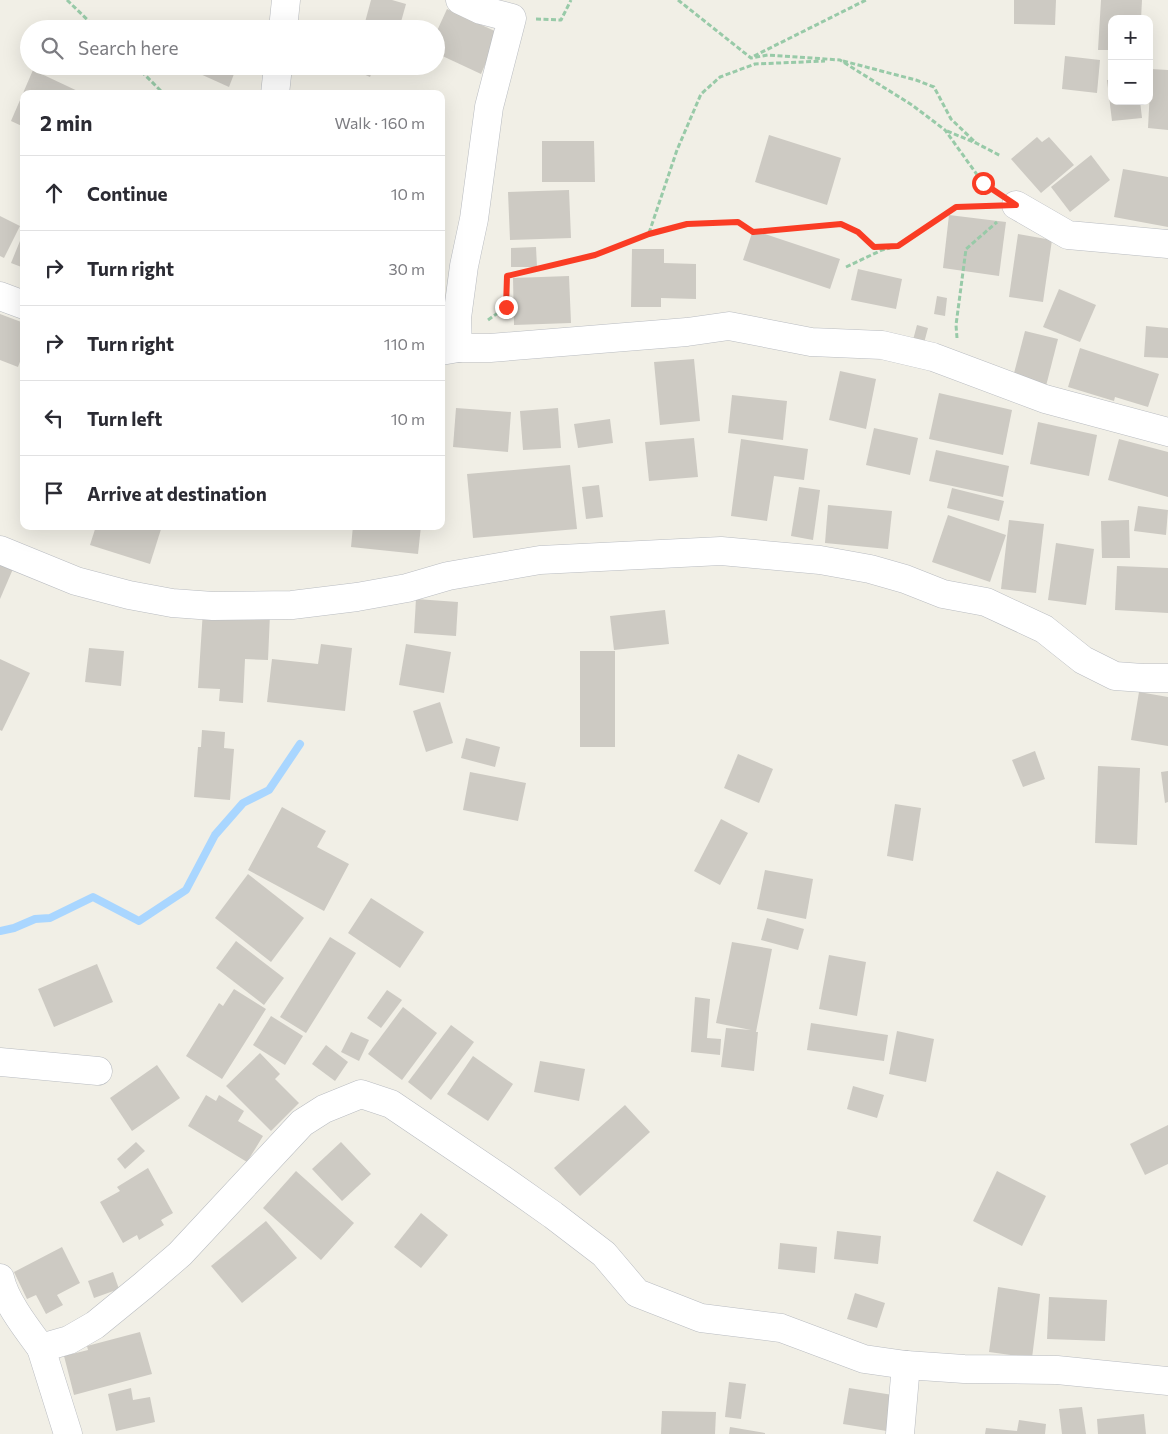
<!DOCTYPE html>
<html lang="en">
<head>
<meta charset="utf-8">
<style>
  body { margin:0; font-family:Commissioner,sans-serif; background:#f2f2f3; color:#2b2b33 }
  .controls { position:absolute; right:15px; top:15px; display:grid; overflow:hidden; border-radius:10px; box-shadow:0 5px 20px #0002 }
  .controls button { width:45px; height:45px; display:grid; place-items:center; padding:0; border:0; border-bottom:1px solid #e1e1e2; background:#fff; color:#2b2b33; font:25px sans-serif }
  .stop { position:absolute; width:15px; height:15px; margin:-11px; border:4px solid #fa3c24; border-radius:50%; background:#fff }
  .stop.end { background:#fa3c24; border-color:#fff; box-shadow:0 1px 5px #0008 }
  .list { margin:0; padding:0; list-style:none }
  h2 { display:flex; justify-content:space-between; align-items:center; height:65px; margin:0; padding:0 20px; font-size:21px }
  h2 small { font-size:16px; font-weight:400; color:#7c7c81 }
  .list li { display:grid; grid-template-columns:32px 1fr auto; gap:15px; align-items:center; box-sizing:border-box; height:75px; padding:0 20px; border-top:1px solid #e1e1e2 }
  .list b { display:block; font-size:19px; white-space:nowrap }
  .list em { font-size:16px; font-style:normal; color:#7c7c81 }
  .icon { flex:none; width:28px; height:28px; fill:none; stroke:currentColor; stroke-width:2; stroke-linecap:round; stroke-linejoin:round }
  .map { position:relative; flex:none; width:1168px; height:1434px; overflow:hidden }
  .search { position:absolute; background:#fff; box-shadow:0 5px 20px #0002; left:20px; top:20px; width:425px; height:55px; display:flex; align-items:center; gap:12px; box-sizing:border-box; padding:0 18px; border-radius:28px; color:#7c7c81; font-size:19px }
  .panel { position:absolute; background:#fff; box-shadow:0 5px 20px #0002; left:20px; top:90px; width:425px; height:440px; border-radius:10px }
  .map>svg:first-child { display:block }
</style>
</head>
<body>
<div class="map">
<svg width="1168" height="1434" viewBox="0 0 1168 1434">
  <rect width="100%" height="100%" fill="#f1efe6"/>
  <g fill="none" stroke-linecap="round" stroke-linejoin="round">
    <path stroke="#a9d6ff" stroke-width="8" d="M0 931 14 928 35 919 50 918 93 897 139 921 186 890 215 835 243 803 269 790 300 744"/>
  </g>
  <g fill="#cdcac3">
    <path d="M371 0H392L406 4 399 29H375L364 26Z"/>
    <path d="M1014 0H1056L1055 25 1014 24Z"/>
    <path d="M1101 0H1142L1141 19H1112V50H1098Z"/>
    <path d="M447 9 499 33 481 74 436 53V33Z"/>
    <path d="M1065 56 1100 60 1097 93 1062 89Z"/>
    <path d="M201 66H237L229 87 198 73Z"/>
    <path d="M346 66H374L370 77Z"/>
    <path d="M1151 69 1168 70V130L1148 128Z"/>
    <path d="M33 70 84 94H24V127L11 121Z"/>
    <path d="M1107 80H1112V101H1140L1142 118 1112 121Z"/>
    <path d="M769 135 841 158 827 205 755 182Z"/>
    <path d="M1037 137 1042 142 1049 137 1074 165 1041 193 1011 159Z"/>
    <path d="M542 141H594L595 182H542Z"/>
    <path d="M1091 155 1110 180 1070 212 1051 187Z"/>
    <path d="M1123 169 1168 177V227L1114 217Z"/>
    <path d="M569 190 571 238 510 240 508 192Z"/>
    <path d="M949 215 1006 222 999 276 943 268Z"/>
    <path d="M0 216 20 226 4 258 0 256Z"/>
    <path d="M753 230 840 259 830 289 743 260Z"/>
    <path d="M24 231V268L11 263Z"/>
    <path d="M1018 234 1052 240 1043 302 1009 297Z"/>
    <path d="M536 247 537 267H511V248Z"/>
    <path d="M632 249H664V263L696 264V299L661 298V307H631Z"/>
    <path d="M858 269 902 279 896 309 851 300Z"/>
    <path d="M569 276 571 323 514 325 513 278Z"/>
    <path d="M1059 289 1096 305 1080 342 1043 327Z"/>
    <path d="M937 296 947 298 945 316 934 314Z"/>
    <path d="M0 314 24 323V351L18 367 0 360Z"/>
    <path d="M917 325 928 328 924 343 913 340Z"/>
    <path d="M1146 326 1168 328V358L1144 357Z"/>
    <path d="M1025 331 1058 339 1046 386 1013 377Z"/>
    <path d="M1080 348 1159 374 1148 407 1115 397 1114 401 1068 387Z"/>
    <path d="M694 359 700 421 660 425 654 362Z"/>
    <path d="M840 371 876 379 866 429 829 420Z"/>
    <path d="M939 393 1012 410 1003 455 929 439Z"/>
    <path d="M732 395 787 401 783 440 728 433Z"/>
    <path d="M456 408 511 412 508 452 453 447Z"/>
    <path d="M558 408 561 448 523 450 520 411Z"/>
    <path d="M610 419 613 443 578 448 574 424Z"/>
    <path d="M1038 422 1097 435 1089 476 1030 464Z"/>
    <path d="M874 428 918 438 910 475 866 465Z"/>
    <path d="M694 438 698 477 649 481 645 442Z"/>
    <path d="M741 439 808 449 804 480 774 476 767 521 731 516Z"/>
    <path d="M1119 439 1168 452V497L1108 480Z"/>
    <path d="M936 450 1009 466 1003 497 929 481Z"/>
    <path d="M570 465 577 529 473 538 467 474Z"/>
    <path d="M599 485 603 517 586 519 582 487Z"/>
    <path d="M799 487 820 490 813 540 791 536Z"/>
    <path d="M952 488 1004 501 999 521 947 508Z"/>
    <path d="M828 505 892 511 888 549 825 543Z"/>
    <path d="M1138 506 1168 510 1166 535 1134 531Z"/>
    <path d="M948 515 1006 535 990 582 932 562Z"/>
    <path d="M1009 520 1044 524 1036 593 1001 589Z"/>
    <path d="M1129 520 1130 558H1102L1101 521Z"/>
    <path d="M96 526H162L150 564 90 545Z"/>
    <path d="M353 526H421L418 554 351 547Z"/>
    <path d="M1056 543 1094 549 1086 605 1048 600Z"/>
    <path d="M0 555 16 562 0 599Z"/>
    <path d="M1117 566 1168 568V613L1115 610Z"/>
    <path d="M416 599 458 602 456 636 414 633Z"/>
    <path d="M203 610 270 614 268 660 245 659 243 703 219 701 220 689 198 688Z"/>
    <path d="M665 610 669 644 614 650 610 616Z"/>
    <path d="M321 644 352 648 345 711 267 702 272 659 318 664Z"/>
    <path d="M406 644 451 652 444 693 399 685Z"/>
    <path d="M89 648 124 651 121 686 85 682Z"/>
    <rect x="580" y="651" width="35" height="96"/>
    <path d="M0 659 30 673 2 731 0 730Z"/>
    <path d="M1139 692 1168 697V746L1131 740Z"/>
    <path d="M440 702 453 743 426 752 413 711Z"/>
    <path d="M202 730 225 732 224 748 234 749 230 800 194 797 198 747H201Z"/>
    <path d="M466 738 500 747 495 767 461 758Z"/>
    <path d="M1035 751 1045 779 1023 787 1012 760Z"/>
    <path d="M738 754 773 769 759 803 724 788Z"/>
    <path d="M1098 766 1140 768 1137 845 1095 843Z"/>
    <path d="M1168 771V802L1165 803 1161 772Z"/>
    <path d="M470 772 526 783 518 821 463 810Z"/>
    <path d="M895 804 921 808 913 861 887 856Z"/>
    <path d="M282 807 326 831 317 847 349 864 324 911 248 870Z"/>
    <path d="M721 819 748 833 720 885 694 871Z"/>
    <path d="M765 870 813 879 806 919 757 909Z"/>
    <path d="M248 874 304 918 271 962 215 918Z"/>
    <path d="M371 898 424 932 400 968 348 933Z"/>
    <path d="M767 918 804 929 798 950 761 940Z"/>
    <path d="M330 937 356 953 306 1033 280 1017Z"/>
    <path d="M236 941 284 978 264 1005 216 968Z"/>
    <path d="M732 942 772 949 756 1032H758L754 1071 721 1067 726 1028 751 1030 716 1023Z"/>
    <path d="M829 955 866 962 857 1016 819 1009Z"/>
    <path d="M97 964 113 1002 54 1027 38 989Z"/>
    <path d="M234 989 266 1009 222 1079 186 1056 219 1003 223 1006Z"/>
    <path d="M387 990 402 1000 381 1028 367 1018Z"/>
    <path d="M695 997 710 999 707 1038 721 1039 720 1055 691 1052Z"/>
    <path d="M403 1007 437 1033 402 1080 368 1054Z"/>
    <path d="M271 1016 303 1036 285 1065 253 1045Z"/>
    <path d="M811 1023 888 1035 884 1061 807 1050Z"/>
    <path d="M451 1025 474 1042 431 1100 408 1082Z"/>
    <path d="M897 1031 934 1039 926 1082 889 1074Z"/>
    <path d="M351 1032 369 1040 359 1061 341 1052Z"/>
    <path d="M326 1045 348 1062 335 1081 312 1064Z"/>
    <path d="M260 1053 280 1074 275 1079 299 1103 271 1131 226 1086Z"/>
    <path d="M473 1056 513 1084 488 1121 447 1094Z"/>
    <path d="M540 1061 585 1069 579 1101 534 1092Z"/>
    <path d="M157 1065 180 1098 132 1131 110 1098Z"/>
    <path d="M853 1086 884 1095 877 1118 847 1109Z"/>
    <path d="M206 1095 216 1101 219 1095 244 1111 238 1121 263 1136 247 1162 188 1126Z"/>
    <path d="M625 1105 650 1132 580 1196 554 1168Z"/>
    <path d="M1168 1125V1164L1145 1175 1130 1144Z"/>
    <path d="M136 1142 145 1151 125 1169 117 1159Z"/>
    <path d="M341 1142 371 1174 342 1201 312 1169Z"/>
    <path d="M148 1168 173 1213 161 1220 164 1225 139 1240 137 1235 123 1243 100 1202 120 1191 117 1187Z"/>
    <path d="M296 1171 354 1223 321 1260 263 1208Z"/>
    <path d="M997 1171 1046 1196 1022 1246 973 1221Z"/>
    <path d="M421 1213 448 1235 421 1268 394 1247Z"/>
    <path d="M266 1221 297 1258 242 1303 211 1266Z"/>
    <path d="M837 1231 881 1236 878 1264 834 1259Z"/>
    <path d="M780 1243 817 1247 815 1273 778 1269Z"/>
    <path d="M62 1247 80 1283 57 1295 63 1305 46 1314 36 1295 27 1299 14 1272Z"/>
    <path d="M113 1272 119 1289 94 1298 88 1281Z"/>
    <path d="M998 1287 1040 1294 1032 1358 989 1352Z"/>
    <path d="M855 1293 885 1303 877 1328 847 1319Z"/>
    <path d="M1049 1297 1107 1300 1105 1341 1047 1339Z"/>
    <path d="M140 1332 152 1374 74 1395 64 1356 88 1350 87 1346Z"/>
    <path d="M729 1382 746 1384 741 1419 725 1417Z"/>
    <path d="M131 1388 133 1400 150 1397 155 1422 116 1431 108 1394Z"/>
    <path d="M849 1388 899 1396 893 1432 843 1424Z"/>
    <path d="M1082 1407 1086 1434H1062L1059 1409Z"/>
    <path d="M662 1411 716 1412 715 1434H661Z"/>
    <path d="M1144 1414 1146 1434H1098L1097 1419Z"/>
    <path d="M1019 1420 1046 1424 1045 1434H985L986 1428 1017 1431Z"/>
    <path d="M730 1427 765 1433V1434H729Z"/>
  </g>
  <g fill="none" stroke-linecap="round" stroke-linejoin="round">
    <defs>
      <g id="minor">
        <path d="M283 29 286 0"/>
        <path d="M275 94 278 66"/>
        <path d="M1016 205 1068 235 1168 244"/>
        <path d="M0 296 24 305"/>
        <path d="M458 348 457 318 464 266 474 219 489 107 512 18 481 10 460 0"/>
        <path d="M441 351 458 348H490L687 332 729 326 811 342 882 345 933 357 1045 399 1168 432"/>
        <path d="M0 550 76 581 129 595 172 603 213 606 292 605 357 597 407 588 448 576 540 560 721 551 820 560 870 569 905 579 943 594 986 602 1044 629 1083 660 1115 676 1143 678H1168"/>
        <path d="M0 1062 98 1071"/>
        <path d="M0 1278C5 1301 27 1329 41 1348L69 1340 95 1325 144 1285 180 1254 302 1123 324 1109 361 1094 391 1104 502 1179 553 1215 604 1254 637 1293 701 1318 781 1328 864 1359 906 1365 964 1369 1057 1370 1168 1381"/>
        <path d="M41 1348 68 1434"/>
        <path d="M900 1434 906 1365"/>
      </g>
    </defs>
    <use href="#minor" stroke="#b9bcc1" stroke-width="29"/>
    <g stroke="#98caa8" stroke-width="3" stroke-dasharray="5 2.5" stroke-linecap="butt">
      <path d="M67 0 97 29"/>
      <path d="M678 0 751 58 768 55 840 60 912 105 945 130 983 183 996 191"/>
      <path d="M536 19 561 20 571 0"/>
      <path d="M754 56 866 0"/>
      <path d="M843 61 916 80 934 87 951 119 976 143"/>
      <path d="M136 66 164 94"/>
      <path d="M947 131 976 143 1001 156"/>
      <path d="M649 233 677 150 701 94 720 77 755 64 825 61"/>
      <path d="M846 267 882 250 890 248"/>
      <path d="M488 320 506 307 507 276 595 255 649 234 687 224 738 222 753 232 841 224 858 232 874 247 898 246 956 207H992"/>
      <path d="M957 338 956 325 966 249 997 222"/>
    </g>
    <use href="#minor" stroke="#fff" stroke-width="28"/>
  </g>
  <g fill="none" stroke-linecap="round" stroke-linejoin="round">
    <path stroke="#fa3c24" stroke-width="6" d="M506 307 507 276 595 255 649 234 687 224 738 222 753 232 841 224 858 232 874 247 898 246 956 207 1016 205 983 183"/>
  </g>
</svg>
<div class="controls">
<button>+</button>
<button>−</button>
</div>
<div class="stop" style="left:983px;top:183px"></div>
<div class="stop end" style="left:506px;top:307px"></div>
<div class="search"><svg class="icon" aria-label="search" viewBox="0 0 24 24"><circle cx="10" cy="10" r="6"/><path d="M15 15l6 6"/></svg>Search here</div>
<section class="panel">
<h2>2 min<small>Walk · 160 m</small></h2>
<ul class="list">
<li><svg class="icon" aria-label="ahead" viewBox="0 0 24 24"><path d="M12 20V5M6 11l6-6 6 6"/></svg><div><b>Continue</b></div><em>10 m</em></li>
<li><svg class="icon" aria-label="right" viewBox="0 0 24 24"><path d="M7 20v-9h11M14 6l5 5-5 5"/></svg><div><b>Turn right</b></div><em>30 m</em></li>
<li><svg class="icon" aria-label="right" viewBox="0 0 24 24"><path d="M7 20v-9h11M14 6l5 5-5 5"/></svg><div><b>Turn right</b></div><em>110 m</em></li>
<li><svg class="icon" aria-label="left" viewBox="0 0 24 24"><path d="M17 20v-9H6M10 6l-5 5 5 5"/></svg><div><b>Turn left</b></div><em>10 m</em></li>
<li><svg class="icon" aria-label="arrive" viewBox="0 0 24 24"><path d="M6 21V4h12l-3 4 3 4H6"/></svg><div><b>Arrive at destination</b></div></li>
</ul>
</section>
</div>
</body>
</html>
